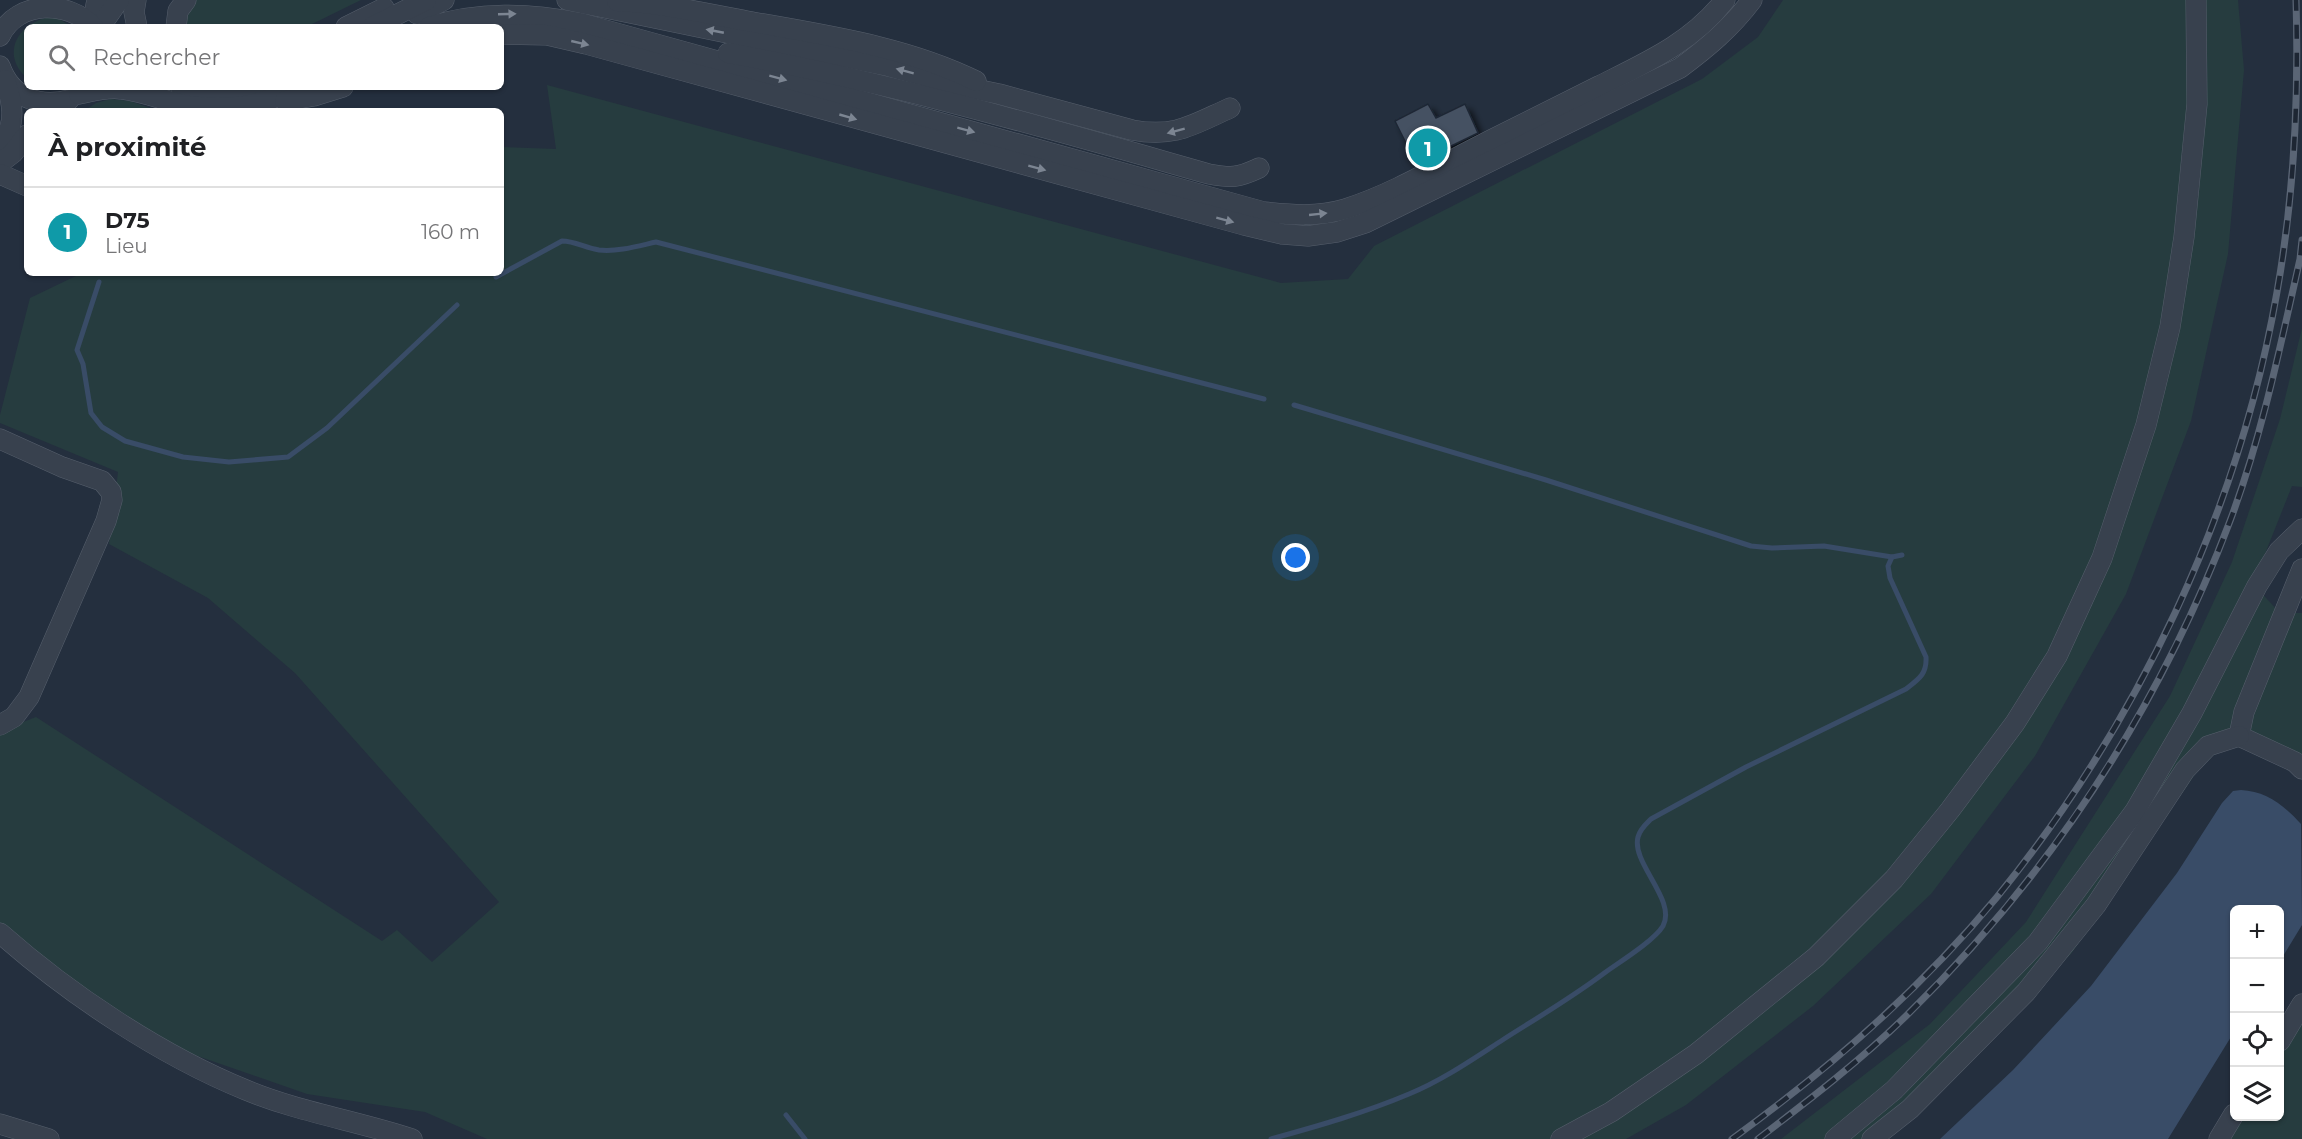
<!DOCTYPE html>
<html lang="fr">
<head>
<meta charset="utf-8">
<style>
  body { margin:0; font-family:Montserrat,sans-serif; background:#f6f6f6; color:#202124 }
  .controls { position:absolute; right:18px; bottom:18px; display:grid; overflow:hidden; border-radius:9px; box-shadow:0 2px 4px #0004 }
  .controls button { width:54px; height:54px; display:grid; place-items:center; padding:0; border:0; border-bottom:2px solid #e0e0e0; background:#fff; color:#202124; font:30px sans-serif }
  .you { position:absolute; left:1296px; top:558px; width:21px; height:21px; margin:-15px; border:4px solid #fff; border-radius:50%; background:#1a73e8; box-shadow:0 0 0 9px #1a73e833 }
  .badge { display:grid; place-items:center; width:39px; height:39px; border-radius:50%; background:#506383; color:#fff; font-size:20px; font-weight:700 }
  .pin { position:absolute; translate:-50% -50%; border:3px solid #fff; box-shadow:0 2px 6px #0006 }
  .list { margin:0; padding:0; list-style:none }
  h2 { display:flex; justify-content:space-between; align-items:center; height:78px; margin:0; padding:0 24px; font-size:26px }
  h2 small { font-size:20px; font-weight:400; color:#757577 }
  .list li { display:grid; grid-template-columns:39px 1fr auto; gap:18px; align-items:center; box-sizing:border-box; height:90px; padding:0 24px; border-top:2px solid #e0e0e0 }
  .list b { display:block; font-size:22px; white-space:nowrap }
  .list p { margin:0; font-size:20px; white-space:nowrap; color:#757577 }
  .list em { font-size:20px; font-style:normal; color:#757577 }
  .icon { flex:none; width:33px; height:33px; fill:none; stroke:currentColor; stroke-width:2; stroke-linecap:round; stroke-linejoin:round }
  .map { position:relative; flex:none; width:2302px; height:1139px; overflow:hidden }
  .search { position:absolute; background:#fff; box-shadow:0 2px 4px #0004; left:24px; top:24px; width:480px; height:66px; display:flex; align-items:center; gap:15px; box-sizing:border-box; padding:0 21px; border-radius:9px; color:#757577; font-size:22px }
  .panel { position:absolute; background:#fff; box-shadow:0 2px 4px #0004; left:24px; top:108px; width:480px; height:168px; border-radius:9px }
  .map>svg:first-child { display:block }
</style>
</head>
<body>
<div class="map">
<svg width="2302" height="1139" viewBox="0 0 2302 1139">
  <defs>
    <filter id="shadow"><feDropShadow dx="5.5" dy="5.5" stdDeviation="3" flood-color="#0009"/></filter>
  </defs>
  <rect width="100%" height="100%" fill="#242f3e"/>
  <g fill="#263c3f">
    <path d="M196 0H361L306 27H186L187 17Z"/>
    <path d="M1783 0H2238L2244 70 2228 254 2191 421 2126 594 2035 756 1931 894 1813 1006 1686 1105 1626 1139H487L425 1112 307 1094 160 1043 0 926V731L36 717 382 941 397 930 432 962 499 902 295 673 208 598 109 544 118 472 0 423V415L30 298 82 273H501V147L556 149 547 85 1281 283 1348 279 1374 246 1702 79 1758 37Z"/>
    <path d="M51 17 59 19 72 27H27V78C0 54 18 22 51 17Z"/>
    <path d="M111 99 130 101 158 111H84L96 103Z"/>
    <path d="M2302 328V487L2292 486 2253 584 2280 613H2302V768L2238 731 2198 770 2071 954 1869 1139H1781L1930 1024 2026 922 2170 696 2232 562 2280 419Z"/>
    <path d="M2302 999V1139H2216L2234 1116H2280V1035Z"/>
  </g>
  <path fill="#394c67" d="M2241 790C2266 791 2285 806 2301 824L2302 925 2280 961V910H2234V1032L2168 1139H1940L2013 1070 2091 986 2177 873 2222 803 2233 791Z"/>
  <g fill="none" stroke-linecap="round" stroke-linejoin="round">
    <g stroke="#394c67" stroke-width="5">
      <path d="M496 277 562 241C575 241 585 248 599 250 618 252 638 246 656 242L1264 399"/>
      <path d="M99 282 77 350 83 364 91 413 102 427 125 441 183 457 229 462 288 457 327 428 457 305"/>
      <path d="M1294 405 1546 480 1751 546 1772 548 1824 546 1892 557 1902 555"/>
      <path d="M786 1115 805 1139"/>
      <path d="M1271 1139C1318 1126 1364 1113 1409 1094 1443 1080 1473 1059 1504 1039 1537 1018 1571 998 1603 974 1618 963 1654 941 1663 926 1677 900 1631 863 1638 837 1640 829 1646 824 1651 819L1746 767 1906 689C1919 679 1927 674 1926 657L1890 578 1888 566 1892 557"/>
    </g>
  </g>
  <path fill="#455162" stroke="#1f2835" stroke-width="1.5" filter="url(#shadow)" d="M1428 104 1436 118 1465 104 1478 133 1416 163 1395 121Z"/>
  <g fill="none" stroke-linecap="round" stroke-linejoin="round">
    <defs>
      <g id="minor">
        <path d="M136 0 134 12 137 27"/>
        <path d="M567 0 888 66 961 86 999 94 1132 130C1175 138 1192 125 1230 108"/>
        <path d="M617 1C662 3 703 13 747 21 824 35 905 46 976 81"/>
        <path d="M417 14 444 0"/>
        <path d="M95 27 94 15 97 0"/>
        <path d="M100 27 119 0"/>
        <path d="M176 27 178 11 186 0"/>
        <path d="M346 27 384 8"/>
        <path d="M372 27 426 0"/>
        <path d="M429 27C479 11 529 13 580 23L1264 212C1292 215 1318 217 1345 209 1393 194 1441 165 1485 143 1523 124 1561 105 1599 86 1647 62 1691 43 1725 0"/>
        <path d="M501 34 547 35 586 44 1244 225 1282 234 1308 236 1337 232 1365 223 1680 68C1707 48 1731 28 1752 0"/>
        <path d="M0 36C17 0 69 0 93 27"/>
        <path d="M728 53C890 82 1050 129 1209 174 1231 178 1238 178 1259 168"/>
        <path d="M0 66C11 97 38 108 69 100"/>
        <path d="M182 91C209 96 237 95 263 87"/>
        <path d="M79 94C93 91 107 87 121 89 144 91 166 102 189 106 234 112 260 105 302 87"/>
        <path d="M285 101 314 96 343 87"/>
        <path d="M0 144C18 126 12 100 5 80"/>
        <path d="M0 163 13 153 27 135"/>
        <path d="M0 174 27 186"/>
        <path d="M0 439 62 467 102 481 111 492 112 500 106 521 29 697 14 717 0 725"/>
        <path d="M2302 569 2244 712 2239 736 2295 762 2302 769"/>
        <path d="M0 933C69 994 160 1055 246 1090 299 1112 358 1121 412 1139"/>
        <path d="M2280 1041 2302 1004"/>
        <path d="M0 1124 49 1139"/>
        <path d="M1561 1139 1611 1112 1696 1054 1816 957 1894 879 1950 810 2015 723 2057 656 2102 558 2146 425 2170 327 2184 237 2197 104 2196 0"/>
        <path d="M1835 1139 1894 1090 2038 942 2135 811 2192 713 2257 586 2279 551 2302 529"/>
        <path d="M1872 1139 1910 1109 2026 992 2096 905 2185 770 2208 746 2239 736"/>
        <path d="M2219 1139 2234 1114"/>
      </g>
    </defs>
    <use href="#minor" stroke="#565f6c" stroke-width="21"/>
    <use href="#minor" stroke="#38414e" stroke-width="20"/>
    <defs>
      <g id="rail">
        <path d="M1732 1139C1829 1069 1920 990 1997 897 2137 725 2239 512 2277 292 2294 196 2299 98 2296 0"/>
        <path d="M1758 1139C1809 1100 1860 1061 1906 1016 2049 876 2159 709 2230 521 2262 436 2280 347 2300 259L2302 240"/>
      </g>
    </defs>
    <use href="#rail" stroke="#5a6575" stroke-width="7"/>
    <use href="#rail" stroke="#1d2633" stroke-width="4.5" stroke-dasharray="14" stroke-linecap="butt"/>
  </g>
  <defs><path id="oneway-solid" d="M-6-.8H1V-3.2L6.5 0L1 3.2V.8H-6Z" transform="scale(1.5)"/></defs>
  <g fill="#7c8592">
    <use href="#oneway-solid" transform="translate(507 14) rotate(-2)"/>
    <use href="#oneway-solid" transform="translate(715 31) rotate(-169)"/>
    <use href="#oneway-solid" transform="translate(580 43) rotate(13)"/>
    <use href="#oneway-solid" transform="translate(905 71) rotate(-165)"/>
    <use href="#oneway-solid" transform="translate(778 78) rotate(15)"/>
    <use href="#oneway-solid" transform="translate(848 117) rotate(16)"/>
    <use href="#oneway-solid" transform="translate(966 130) rotate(15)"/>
    <use href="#oneway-solid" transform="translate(1176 131) rotate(165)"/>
    <use href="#oneway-solid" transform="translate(1037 168) rotate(15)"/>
    <use href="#oneway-solid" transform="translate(1318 214) rotate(-6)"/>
    <use href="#oneway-solid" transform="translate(1225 220) rotate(15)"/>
  </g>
</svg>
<div class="controls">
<button>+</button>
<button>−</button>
<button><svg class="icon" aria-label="locate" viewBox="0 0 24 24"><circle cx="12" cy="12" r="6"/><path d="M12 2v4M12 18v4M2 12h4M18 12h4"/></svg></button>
<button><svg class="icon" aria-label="layers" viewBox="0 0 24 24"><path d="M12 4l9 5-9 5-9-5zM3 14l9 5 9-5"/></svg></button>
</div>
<div class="you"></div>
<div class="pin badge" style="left:1428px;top:148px;background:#0f9aa8">1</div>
<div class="search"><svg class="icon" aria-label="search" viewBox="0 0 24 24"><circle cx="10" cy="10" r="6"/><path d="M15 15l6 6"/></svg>Rechercher</div>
<section class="panel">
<h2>À proximité<small></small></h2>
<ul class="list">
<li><span class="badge" style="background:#0f9aa8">1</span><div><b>D75</b><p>Lieu</p></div><em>160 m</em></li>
</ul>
</section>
</div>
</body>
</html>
